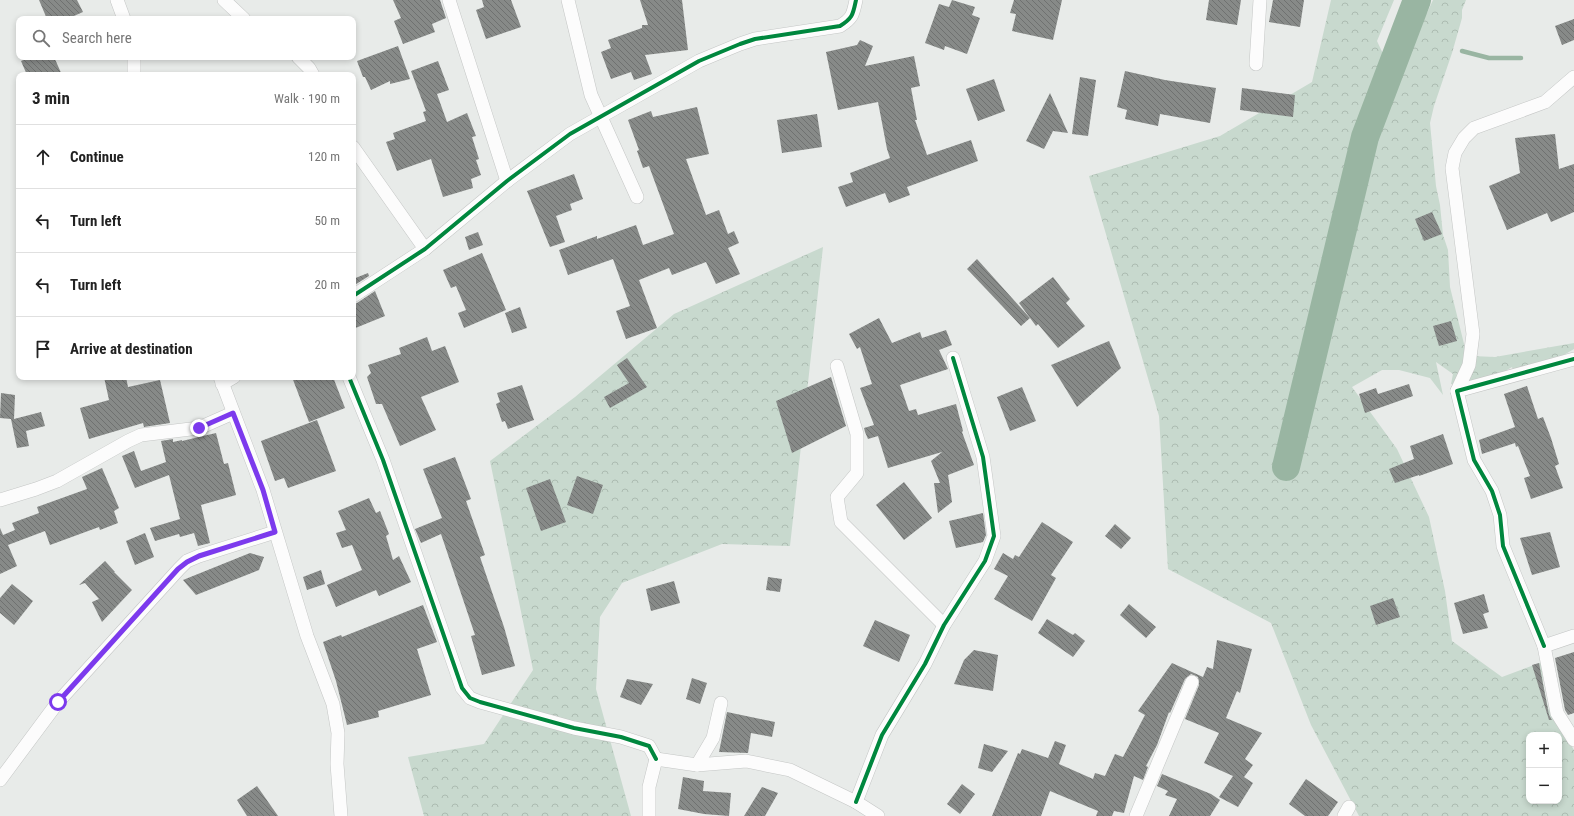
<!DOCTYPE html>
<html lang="en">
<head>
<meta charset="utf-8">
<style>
  body { margin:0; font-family:"Roboto Condensed",sans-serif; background:#f2f2f2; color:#222 }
  .controls { position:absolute; right:12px; bottom:12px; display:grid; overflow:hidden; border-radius:8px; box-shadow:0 2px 6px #0003 }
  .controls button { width:36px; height:36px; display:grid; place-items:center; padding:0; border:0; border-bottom:1px solid #e0e0e0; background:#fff; color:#222; font:20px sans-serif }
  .stop { position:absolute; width:12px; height:12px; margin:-9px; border:3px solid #7c3aed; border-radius:50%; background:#fff }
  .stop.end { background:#7c3aed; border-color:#fff; box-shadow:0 1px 4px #0008 }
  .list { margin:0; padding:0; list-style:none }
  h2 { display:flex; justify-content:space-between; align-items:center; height:52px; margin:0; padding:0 16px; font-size:17px }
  h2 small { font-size:13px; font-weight:400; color:#767676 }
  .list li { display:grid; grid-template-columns:26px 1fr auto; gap:12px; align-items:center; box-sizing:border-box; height:64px; padding:0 16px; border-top:1px solid #e0e0e0 }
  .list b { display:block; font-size:15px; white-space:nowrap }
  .list em { font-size:13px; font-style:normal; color:#767676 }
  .icon { flex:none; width:22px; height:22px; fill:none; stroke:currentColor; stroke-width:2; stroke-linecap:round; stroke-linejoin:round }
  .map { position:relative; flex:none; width:1574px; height:816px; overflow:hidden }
  .search { position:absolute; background:#fff; box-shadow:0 2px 6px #0003; left:16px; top:16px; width:340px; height:44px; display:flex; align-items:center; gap:10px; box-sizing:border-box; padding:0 14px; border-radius:8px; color:#767676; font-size:15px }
  .panel { position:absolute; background:#fff; box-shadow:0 2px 6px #0003; left:16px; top:72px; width:340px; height:308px; border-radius:8px }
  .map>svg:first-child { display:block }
</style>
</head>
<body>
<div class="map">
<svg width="1574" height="816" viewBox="0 0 1574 816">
  <defs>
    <pattern id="forest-crowns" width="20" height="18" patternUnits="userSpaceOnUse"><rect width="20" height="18" fill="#c8d9ce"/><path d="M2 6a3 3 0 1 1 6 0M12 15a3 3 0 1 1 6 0" fill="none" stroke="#acbbb1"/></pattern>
    <pattern id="building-back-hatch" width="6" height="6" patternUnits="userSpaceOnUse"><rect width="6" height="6" fill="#878a88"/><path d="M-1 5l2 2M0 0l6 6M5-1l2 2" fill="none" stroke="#6f7170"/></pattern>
  </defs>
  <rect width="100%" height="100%" fill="#e8ebe9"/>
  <g fill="url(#forest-crowns)" fill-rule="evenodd">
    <path d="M1331 0H1394L1377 41 1384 56 1397 50 1427 13 1433 0H1466L1462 10V18L1452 53 1434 106 1430 123 1436 186 1440 205 1443 235 1448 250 1450 287 1466 352 1472 356 1495 357 1574 343V349L1562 356 1513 370 1512 367 1475 389 1451 384 1453 374 1436 362 1443 395 1430 378 1399 370H1382L1352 387 1397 449 1429 517 1445 591 1452 641 1502 677 1542 662 1543 683 1548 708 1574 750V816H1359L1311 725 1271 623 1168 569 1159 416 1089 176 1220 136 1312 82ZM1529 735H1559V801H1529Z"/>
    <path d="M823 247 790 546 722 544 622 583 600 617 596 689 631 816H424L408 757 484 744 533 670 490 461 575 397 674 314Z"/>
  </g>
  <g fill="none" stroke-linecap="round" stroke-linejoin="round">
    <path stroke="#99b5a2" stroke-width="4.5" d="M1462 51 1489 58H1521"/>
    <path stroke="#99b5a2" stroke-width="28" d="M1286 467 1365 137 1417 0"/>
  </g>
  <g fill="url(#building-back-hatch)">
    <path d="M39 0H77L83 12 67 19H47Z"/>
    <path d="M393 0H440L446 18 432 24 435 32 403 44 394 21 401 18Z"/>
    <path d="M482 0H511L521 27 486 39 476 10 484 7Z"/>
    <path d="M640 0H682L688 50 645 55 652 74 634 80 631 72 611 79 601 52 611 48 608 40 642 28V25H648Z"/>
    <path d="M952 0 975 7 972 15 980 18 967 54 945 46 944 50 925 43 939 4 949 7Z"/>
    <path d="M1014 0H1062L1053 40 1012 31 1016 14 1010 13Z"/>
    <path d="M1209 0H1241L1237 25 1206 20Z"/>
    <path d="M1273 0H1304L1300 27 1269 22Z"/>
    <path d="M1574 19V40L1562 45 1555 26Z"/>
    <path d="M860 40 873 46 865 66 914 56 920 86 911 88 917 120H915L927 155 971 140 978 161 907 187 910 195 889 203 885 193 846 207 838 187 853 182 850 173 890 158 887 149 878 102 838 110 826 52 857 45Z"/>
    <path d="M398 46 410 79 390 84V81L371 90 365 77H363L357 61Z"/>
    <path d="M30 57H54L62 75H27L21 61Z"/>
    <path d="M438 61 449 90 437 94 447 122 467 113 476 136 472 137 479 159 476 160 481 175 471 179 473 188 443 197 431 159 397 171 386 142 395 139 393 133 426 121 423 112 426 111 411 71Z"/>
    <path d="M1125 71 1165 80 1216 88 1210 123 1160 114 1158 126 1125 119 1127 110 1117 107Z"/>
    <path d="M1080 77 1096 80 1088 136 1072 134Z"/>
    <path d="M994 79 1005 111 978 121 966 89Z"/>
    <path d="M1242 88 1295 95 1293 117 1240 110Z"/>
    <path d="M1050 93 1068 133 1053 131 1044 149 1026 141Z"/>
    <path d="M697 107 709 154 686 159 706 215 719 210 728 234 734 231 739 243 728 248 740 274 716 284 706 262 672 275 669 268 639 280 657 328 626 339 616 311 630 306 613 259 568 275 559 250 597 236V239L636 225 643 245 674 234 649 166 643 168 637 151 639 150 628 120 651 111 653 117Z"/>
    <path d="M817 114 822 147 782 153 777 120Z"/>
    <path d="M1555 134 1559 169 1574 164V212L1551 222 1547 213 1507 230 1489 186 1520 173 1515 138Z"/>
    <path d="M574 174 583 199 570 204 572 210 556 216 565 242 550 247 527 191Z"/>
    <path d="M1432 212 1442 234 1424 241 1415 219Z"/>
    <path d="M478 232 483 245 469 250 465 237Z"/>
    <path d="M482 253 506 310 464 328 458 313 466 310 456 286 451 288 443 270Z"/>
    <path d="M977 259 1030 318 1021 326 967 269Z"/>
    <path d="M368 273 369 276 353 286V279Z"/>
    <path d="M1053 277 1070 299 1066 303 1085 326 1058 348 1038 324 1036 326 1019 303Z"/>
    <path d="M375 291 385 316 353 329V304L357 303Z"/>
    <path d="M520 307 527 328 512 333 505 313Z"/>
    <path d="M879 318 892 343 920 332 922 338 946 330 952 345 939 350 948 369 900 385 909 411 916 409 918 415 956 404 963 431 962 432 974 465 948 475 952 502 938 513 934 483H940L931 461 942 452 888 468 878 436 868 439 865 432 864 428 874 425 860 388 872 384 860 347 857 349 849 334Z"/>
    <path d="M1451 321 1457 341 1439 346 1433 326Z"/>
    <path d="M427 337 432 351 445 346 459 382 421 397 436 430 400 446 382 404H376L367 377 371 373 368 365 401 354 399 348Z"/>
    <path d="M1109 341 1121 368 1077 407 1051 365Z"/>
    <path d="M627 358 647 387 610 408 604 397 629 383 617 365Z"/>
    <path d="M104 377H126L128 387 160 380 170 423 144 427 143 423 89 439 80 408 109 400Z"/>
    <path d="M292 377H333L345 408 309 422Z"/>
    <path d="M831 377 846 426 792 453 776 401Z"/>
    <path d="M1409 384 1413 396 1365 413 1359 394 1376 388 1378 394Z"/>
    <path d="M522 385 534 420 508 429 505 421 502 422 496 404 500 402 497 393Z"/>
    <path d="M1527 386 1538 419 1543 417 1551 438 1559 464 1555 466 1563 488 1531 499 1524 478 1530 476 1518 446 1516 447 1515 443 1482 454 1479 440 1515 427 1504 394Z"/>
    <path d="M1022 387 1036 421 1010 431 997 397Z"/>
    <path d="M1 393 15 395 14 419 41 412 45 426 26 431 29 446 17 448 11 419 0 418Z"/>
    <path d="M317 420 336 471 288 488 284 478 275 481 261 441Z"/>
    <path d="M216 433 224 464 228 463 236 495 201 505 210 543 198 546 194 533 180 537 179 534 155 541 150 528 180 519 169 475 135 488 122 456 134 451 141 471 166 462 161 441 173 439V442L182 440V441Z"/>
    <path d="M1443 434 1453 464 1419 476V475L1395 483 1389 469 1414 459 1410 446Z"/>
    <path d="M455 457 471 499 466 501 485 555 480 557 504 627 515 666 482 675 471 636 475 635 441 534 421 543 415 529 442 518 423 469Z"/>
    <path d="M102 468 119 508 114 511 118 523 100 530 99 527 50 545 45 531 8 545 17 566 0 574V528L3 535 15 530 12 523 39 513 37 507 87 489 82 477Z"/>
    <path d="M577 476 603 485 593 514 567 505Z"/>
    <path d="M550 479 566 522 541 531 526 488Z"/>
    <path d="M904 482 932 518 904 540 876 505Z"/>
    <path d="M369 498 376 513 380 511 389 534 386 536 393 560 399 556 411 582 379 596 376 590 336 607 327 585 362 570 352 545 342 548 336 533 346 530 338 511Z"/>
    <path d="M983 513 986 535 983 542 956 548 949 521Z"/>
    <path d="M1042 522 1073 542 1051 575 1056 578 1032 621 994 599 1008 576 994 569 1003 553 1013 559 1015 555 1019 557Z"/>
    <path d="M1115 524 1131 538 1121 549 1105 536Z"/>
    <path d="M1550 532 1560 567 1532 575 1520 538Z"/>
    <path d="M145 533 154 557 135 565 126 541Z"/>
    <path d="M250 553 264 557 259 570 196 595 183 580Z"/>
    <path d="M105 561 115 572H114L132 590 102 622 92 602 99 599 85 583 79 585Z"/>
    <path d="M321 570 325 584 307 590 303 577Z"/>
    <path d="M768 577 782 579 780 592 766 590Z"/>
    <path d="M674 581 680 603 651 611 646 589Z"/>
    <path d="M12 584 33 601 14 625 0 613V598Z"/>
    <path d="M1484 594 1489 612 1483 614 1488 628 1463 634 1454 603Z"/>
    <path d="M1393 598 1400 617 1376 625 1370 606Z"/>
    <path d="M1129 604 1156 627 1146 638 1120 615Z"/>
    <path d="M423 605 437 642 417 649 431 695 378 711 379 717 347 725 336 681 323 642 341 635 342 637Z"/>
    <path d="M1047 619 1073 635 1075 633 1085 641 1073 657 1038 633Z"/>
    <path d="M875 620 910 635 899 662 863 646Z"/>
    <path d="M1217 640 1252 649 1240 693 1237 691 1226 718 1262 733 1245 759 1253 765 1244 777 1253 783 1238 807 1219 797 1233 776 1204 763 1219 733 1185 719 1199 685 1198 677 1191 674 1185 679 1170 713 1169 712 1157 745 1146 766 1148 767 1143 780 1134 776 1124 813 1114 811 1112 816H1096L1098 811 1050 791 1041 816H992L1018 753 1020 754 1022 749 1048 758 1055 741 1066 745 1059 764 1093 779 1095 773 1105 776 1115 754 1123 757 1145 715 1138 711 1172 663 1203 677 1207 667 1213 669Z"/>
    <path d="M974 650 998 655 993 691 954 684 964 660Z"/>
    <path d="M1574 652V713L1568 715 1565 710 1555 658Z"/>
    <path d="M1539 663 1549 715 1552 720H1549L1532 665Z"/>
    <path d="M692 678 707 683 700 704 686 699Z"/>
    <path d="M627 679 653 684 641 705 620 697Z"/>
    <path d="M727 712 775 722 772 737 751 733 748 753 719 752Z"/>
    <path d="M984 744 1008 751 992 772 978 768Z"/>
    <path d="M1162 774 1211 794 1220 800 1210 816H1169L1177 799 1165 795 1168 791 1157 786Z"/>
    <path d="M683 777 704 781 703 791 731 793 729 816 704 814 678 809Z"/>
    <path d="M1306 779 1338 802 1328 816H1305L1289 804Z"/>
    <path d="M962 784 975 794 960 814 947 804Z"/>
    <path d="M257 786 278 816H247L237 800Z"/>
    <path d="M762 787 778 793 765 816H744Z"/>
  </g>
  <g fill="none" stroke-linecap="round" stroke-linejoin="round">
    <defs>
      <g id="minor">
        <path d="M117 0 124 19"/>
        <path d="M224 0 244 19"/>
        <path d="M449 0 507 181"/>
        <path d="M568 0 591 95 637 197"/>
        <path d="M134 57V75"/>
        <path d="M298 57 309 68 313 75"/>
        <path d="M1256 64 1260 0"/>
        <path d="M353 147 425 249"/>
        <path d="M353 296 425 249 507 181 570 134 699 61 740 44 755 39 840 26C853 18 853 14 856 0"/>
        <path d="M837 366 857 434V473L837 497 841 522 944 625"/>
        <path d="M220 377 263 490 307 636 333 704 338 733 337 764 341 816"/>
        <path d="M349 377 383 460 462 688 470 698 480 702 574 728 621 737 649 746 656 759"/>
        <path d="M222 384 234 377"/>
        <path d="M1457 391 1469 365 1473 334 1452 168 1455 153 1464 138 1474 128 1545 102 1574 77"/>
        <path d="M0 500 36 489 57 481 128 441 141 435 199 428 233 413"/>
        <path d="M1574 636 1544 646 1557 713 1574 740"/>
        <path d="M1544 646 1503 546 1500 515 1492 491 1474 460 1457 391 1574 359"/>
        <path d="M697 765 713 738 721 703"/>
        <path d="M0 780 58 702 179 569 187 561 199 556 275 532"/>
        <path d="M856 802 882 735 925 664 944 625 985 561 994 536 983 457 953 358"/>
        <path d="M649 816V787L656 759 697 765 746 761 790 770 856 802 878 816"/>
        <path d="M1136 816 1192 682"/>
        <path d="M1344 816 1349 807"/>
      </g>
    </defs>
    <use href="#minor" stroke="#c4c6c5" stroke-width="14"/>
    <use href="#minor" stroke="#fcfcfc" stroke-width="13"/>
    <defs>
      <g id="cycleway">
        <path d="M353 296 425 249 507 181 570 134 699 61 740 44 755 39 840 26C853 18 853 14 856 0"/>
        <path d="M349 377 383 460 462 688 470 698 480 702 574 728 621 737 649 746 656 759"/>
        <path d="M1544 646 1503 546 1500 515 1492 491 1474 460 1457 391 1574 359"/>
        <path d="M856 802 882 735 925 664 944 625 985 561 994 536 983 457 953 358"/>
      </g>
    </defs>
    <use href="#cycleway" stroke="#fff" stroke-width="6"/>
    <use href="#cycleway" stroke="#00873e" stroke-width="4"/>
  </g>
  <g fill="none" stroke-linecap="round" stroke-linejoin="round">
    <path stroke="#7c3aed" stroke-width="5" d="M58 702 178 569 187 562 199 556 275 532 263 490 233 413 199 428"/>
  </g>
</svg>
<div class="controls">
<button>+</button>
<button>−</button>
</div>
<div class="stop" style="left:58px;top:702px"></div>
<div class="stop end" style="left:199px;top:428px"></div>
<div class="search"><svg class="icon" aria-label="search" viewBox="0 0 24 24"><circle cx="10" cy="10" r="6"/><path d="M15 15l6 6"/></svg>Search here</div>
<section class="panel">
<h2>3 min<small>Walk · 190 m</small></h2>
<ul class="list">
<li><svg class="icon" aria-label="ahead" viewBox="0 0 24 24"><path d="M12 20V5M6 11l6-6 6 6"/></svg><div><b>Continue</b></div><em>120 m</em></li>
<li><svg class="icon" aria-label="left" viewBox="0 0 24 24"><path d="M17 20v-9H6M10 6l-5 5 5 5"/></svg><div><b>Turn left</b></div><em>50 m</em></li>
<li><svg class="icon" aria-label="left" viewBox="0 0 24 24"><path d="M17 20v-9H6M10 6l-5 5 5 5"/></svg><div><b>Turn left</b></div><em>20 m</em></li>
<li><svg class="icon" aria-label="arrive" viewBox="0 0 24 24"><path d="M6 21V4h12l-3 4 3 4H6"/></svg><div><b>Arrive at destination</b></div></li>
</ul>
</section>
</div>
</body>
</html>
